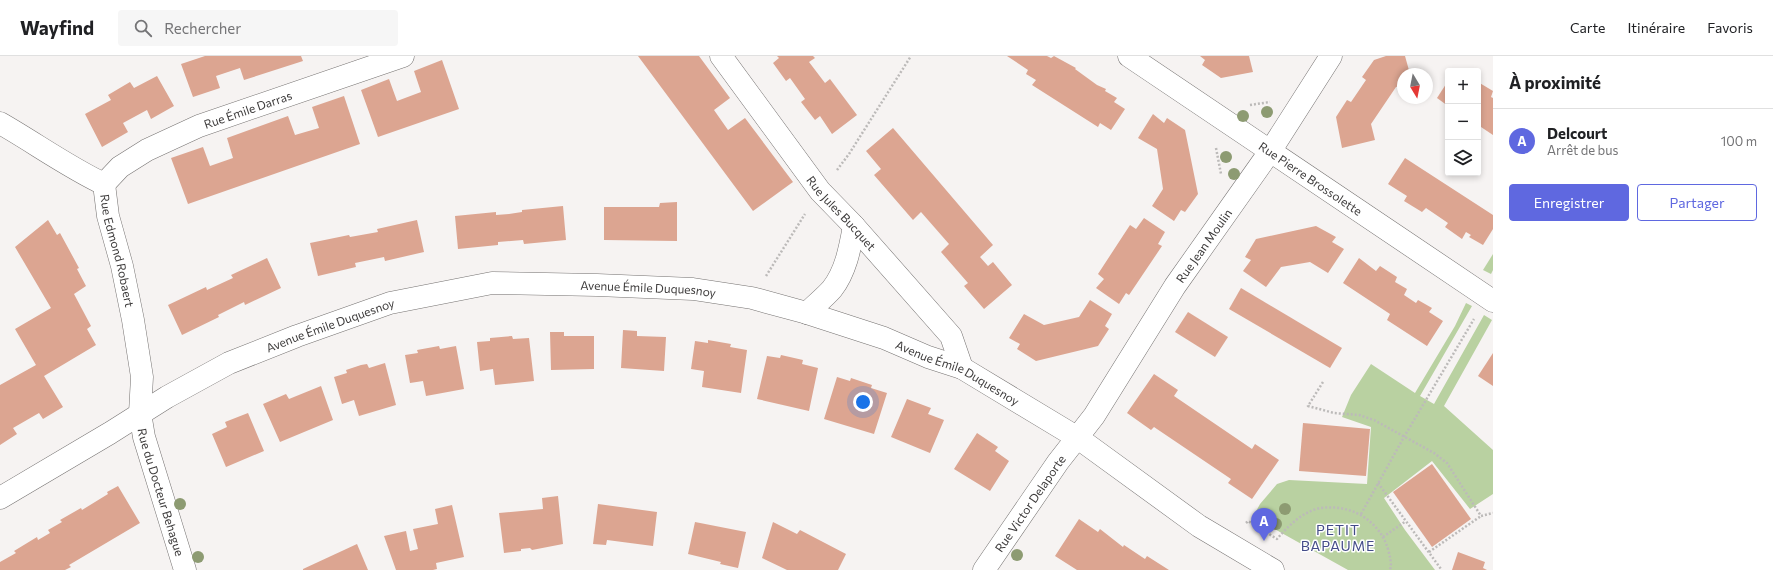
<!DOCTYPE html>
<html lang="fr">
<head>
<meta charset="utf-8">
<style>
  body { margin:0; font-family:Commissioner,sans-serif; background:#f6f6f6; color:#202124 }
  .controls { position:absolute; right:12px; top:12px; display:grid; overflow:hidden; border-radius:4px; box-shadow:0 2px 6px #0003 }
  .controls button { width:36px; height:36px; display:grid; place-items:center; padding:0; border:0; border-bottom:1px solid #e0e0e0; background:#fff; color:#202124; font:20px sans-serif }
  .compass { position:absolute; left:1397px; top:12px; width:36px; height:36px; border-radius:50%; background:#fff; box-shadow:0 2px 6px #0003; rotate:170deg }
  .you { position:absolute; left:863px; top:346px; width:14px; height:14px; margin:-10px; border:3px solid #fff; border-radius:50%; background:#1a73e8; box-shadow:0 0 0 6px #1a73e833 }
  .badge { display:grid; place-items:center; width:26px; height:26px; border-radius:50%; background:#5f68e0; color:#fff; font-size:13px; font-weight:700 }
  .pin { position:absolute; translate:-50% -33px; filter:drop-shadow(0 1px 2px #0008) }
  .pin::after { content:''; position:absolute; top:21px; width:14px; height:12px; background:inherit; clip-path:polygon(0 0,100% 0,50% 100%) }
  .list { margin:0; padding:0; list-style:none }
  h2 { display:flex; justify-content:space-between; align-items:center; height:52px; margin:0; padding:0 16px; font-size:17px }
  h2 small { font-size:13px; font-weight:400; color:#757577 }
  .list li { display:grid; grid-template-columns:26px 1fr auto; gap:12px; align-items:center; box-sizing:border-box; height:64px; padding:0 16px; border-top:1px solid #e0e0e0 }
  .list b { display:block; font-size:15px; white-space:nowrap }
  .list p { margin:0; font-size:13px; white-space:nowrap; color:#757577 }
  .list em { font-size:13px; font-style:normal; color:#757577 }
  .actions { display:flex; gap:8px; padding:12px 16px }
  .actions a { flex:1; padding:9px 0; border:1px solid #5f68e0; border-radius:4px; text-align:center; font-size:14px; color:#5f68e0 }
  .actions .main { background:#5f68e0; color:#fff }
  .icon { flex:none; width:22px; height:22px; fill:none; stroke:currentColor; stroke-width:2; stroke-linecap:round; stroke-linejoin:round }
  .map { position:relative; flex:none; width:1493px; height:514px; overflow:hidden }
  header { display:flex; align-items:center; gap:24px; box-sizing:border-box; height:56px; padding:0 20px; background:#fff; border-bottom:1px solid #e0e0e0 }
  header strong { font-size:19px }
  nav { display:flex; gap:22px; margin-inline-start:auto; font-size:14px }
  .search { width:280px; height:36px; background:#f6f6f6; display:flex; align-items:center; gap:10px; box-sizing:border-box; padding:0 14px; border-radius:4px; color:#757577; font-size:15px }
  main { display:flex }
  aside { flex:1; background:#fff }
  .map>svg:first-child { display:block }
</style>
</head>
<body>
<header>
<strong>Wayfind</strong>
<div class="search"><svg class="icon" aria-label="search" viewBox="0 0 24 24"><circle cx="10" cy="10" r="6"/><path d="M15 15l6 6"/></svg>Rechercher</div>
<nav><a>Carte</a><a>Itinéraire</a><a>Favoris</a></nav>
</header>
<main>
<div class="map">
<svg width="1493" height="514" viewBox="0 0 1493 514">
  <rect width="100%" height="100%" fill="#f6f3f2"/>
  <g fill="#b9d1a1">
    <path d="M1493 198V214L1491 218 1483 214Z"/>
    <path d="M1466 247 1472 250 1420 340 1434 348 1484 259 1492 264 1444 350 1493 394V438L1470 453 1432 405 1384 442 1405 474 1435 514H1348L1253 461 1260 448 1277 428 1289 424 1367 428 1371 371 1342 361 1351 339 1371 308 1415 337 1455 270Z"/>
  </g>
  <g fill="#dca591">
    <path d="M205 0H301L303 5 244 24 240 12 216 20 220 32 193 41 181 8Z"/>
    <path d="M638 0H699L730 42 714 54 728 74 745 62 793 126 753 155Z"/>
    <path d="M777 0H813L815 2 809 6 825 27 830 23 857 59 832 78 820 60 815 64 801 46 805 43 790 22 786 25 773 7 779 2Z"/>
    <path d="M1007 0H1047L1051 2 1054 0 1076 12 1075 13 1097 29 1106 33 1105 35 1117 42 1114 46 1125 53 1111 74 1100 67 1098 71 1032 29 1036 24 1026 18 1028 14Z"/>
    <path d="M1200 0H1249L1253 16 1221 22 1202 9 1205 4Z"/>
    <path d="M1386 0H1405L1410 18H1403V29L1396 31 1371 68 1375 84 1342 92 1336 61 1347 44 1351 46 1366 24 1362 21 1374 4Z"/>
    <path d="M442 4 459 53 378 81 361 34 389 23 397 45 421 36 414 15Z"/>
    <path d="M157 20 174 50 151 63 147 54 123 67 128 76 102 91 85 58 111 44 108 39 130 26 134 32Z"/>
    <path d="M1448 25V50L1437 42Z"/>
    <path d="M1478 26 1493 35 1491 41 1493 42V79L1478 69Z"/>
    <path d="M344 40 360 88 188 148 171 102 203 91 210 110 233 102 227 82 288 60 295 79 319 72 312 51Z"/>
    <path d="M1153 58 1164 67 1167 62 1185 74 1198 138 1185 156 1181 154 1174 165 1152 150 1163 133 1157 93 1138 82Z"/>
    <path d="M893 72 993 189 980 201 988 210 993 206 1012 229 984 253 964 230 968 227 941 196 949 188 921 156 913 164 874 119 881 113 866 95Z"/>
    <path d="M1405 102 1493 159V173L1483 189 1469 181 1471 179 1466 176 1462 183 1445 171 1448 167 1426 152 1422 156 1404 145 1407 140 1388 128Z"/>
    <path d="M677 146V185L604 184V151H659L660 147Z"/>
    <path d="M563 150 566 184 524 188 523 184 498 186V189L458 193 455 160 496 156V159L509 158 522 156V154Z"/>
    <path d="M1144 162 1165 176 1158 188 1162 190 1129 239 1126 237 1119 248 1096 232 1104 223 1098 218 1130 169 1136 173Z"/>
    <path d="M48 164 57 179 60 177 79 212 77 213 86 230 74 238 91 270 87 273 96 289 44 320 63 351 43 363 39 357 13 372 17 378 0 389V329L36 309 15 273 51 252 15 191Z"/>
    <path d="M417 164 424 196 385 205 384 201 355 207 356 211 318 220 310 187 349 179 350 181 378 176 377 173Z"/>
    <path d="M1316 170 1336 181 1332 186 1344 193 1328 217 1310 206 1281 211 1266 231 1243 215 1251 204 1245 201 1256 183Z"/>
    <path d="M267 202 281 232 245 249 244 246 218 259 219 261 182 279 168 249 206 231 207 234 233 222 231 219Z"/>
    <path d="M1359 202 1376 215 1380 210 1397 221 1395 226 1407 233 1404 239 1416 247 1418 244 1432 252 1429 256 1443 265 1427 290 1387 264 1390 258 1343 227Z"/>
    <path d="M1241 232 1342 292 1330 312 1229 253Z"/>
    <path d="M1090 244 1112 258 1105 270 1109 273 1098 290 1036 305 1017 293 1020 288 1009 282 1024 258 1044 269 1079 261Z"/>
    <path d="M1188 256 1228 281 1215 301 1175 276Z"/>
    <path d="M623 274 637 275V280L666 281 664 315 621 312Z"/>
    <path d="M550 276H564V280H594V313L551 314Z"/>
    <path d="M512 280 513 283 529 282 534 325 495 329 493 313 480 315 477 286 490 285V282Z"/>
    <path d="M708 284 731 288 730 291 747 294 741 337 702 331 704 315 691 313 695 285 708 287Z"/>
    <path d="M439 290 440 293 456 290 464 333 426 340 423 325 410 327 405 299 418 297 417 294Z"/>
    <path d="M1493 297V330L1478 320Z"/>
    <path d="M781 299 803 304 802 308 818 312 809 355 757 343 767 300 780 302Z"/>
    <path d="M385 307 396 349 359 360 354 344 342 348 334 321 347 317 346 314 361 309 367 308 369 312Z"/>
    <path d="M1154 318 1178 334 1174 340 1252 393 1255 388 1279 404 1252 443 1228 427 1231 423 1154 371 1151 374 1127 357Z"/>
    <path d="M837 321 850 325 851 322 872 329 871 332 887 337 874 378 824 363Z"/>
    <path d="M321 330 333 364 280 386 263 348 286 338 289 343Z"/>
    <path d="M907 343 931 352 928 358 944 364 930 397 891 381Z"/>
    <path d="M248 357 264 395 226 411 212 378 227 371 225 366Z"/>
    <path d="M1303 367 1370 373 1366 420 1299 415Z"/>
    <path d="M977 377 998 391 995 395 1009 405 990 435 954 413Z"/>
    <path d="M1432 408 1471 463 1432 491 1393 436Z"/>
    <path d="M118 430 140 467 69 509 71 511 65 514H0V506L16 497 14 495 37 481 38 484 50 477 48 474 62 466 60 464 81 452 82 454 108 438 107 436Z"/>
    <path d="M558 440 563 488 532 494 530 492 521 493V495L504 497 499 457 543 453 542 442Z"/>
    <path d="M598 448 657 456 653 490 607 484 606 489 593 488Z"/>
    <path d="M452 449 464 501 436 507 437 513 433 514H396L384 480 406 475 410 495 418 493 413 473 438 468 435 453Z"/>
    <path d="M1079 463 1098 476 1100 473 1123 491 1124 489 1145 503 1147 500 1169 514H1077L1055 500Z"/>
    <path d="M695 466 746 476 738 512 720 508 721 506 688 498Z"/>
    <path d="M773 466 797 478 800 474 846 498 838 514H787L762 502Z"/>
    <path d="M357 488 368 514H303V513Z"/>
    <path d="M1458 496 1485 506 1483 512 1487 514H1452Z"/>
  </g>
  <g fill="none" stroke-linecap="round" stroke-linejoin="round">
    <defs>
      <g id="minor">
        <path id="s1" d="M721 0 820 135 854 170 951 280 962 312"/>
        <path id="s2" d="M1129 0 1493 245"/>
        <path d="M0 67C35 87 68 111 104 128"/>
        <path id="s3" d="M104 128 108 160 122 210 133 264 142 321 140 357 144 381 185 514"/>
        <path id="s4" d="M104 128 120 111 147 94 199 70 403 0"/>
        <path d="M807 257C815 249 825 241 832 233 846 215 850 192 854 170"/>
        <path id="s5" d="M0 442 110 377 167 341 229 307 297 280 390 247 492 227 597 229 693 233 752 242 807 257 884 282 928 301 962 312 1078 382 1199 470 1273 514"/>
        <path id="s6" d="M984 514 1058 406 1094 360 1175 230 1271 94 1331 0"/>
      </g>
    </defs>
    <use href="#minor" stroke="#757271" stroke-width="23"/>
    <g stroke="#bcbab9" stroke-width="2.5" stroke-dasharray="2 2" stroke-linecap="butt">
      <path d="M1250 49 1270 46"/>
      <path d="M1216 92 1221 118"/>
      <path d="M837 114 849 98 911 0"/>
      <path d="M766 220 805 158"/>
      <path d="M1323 326 1308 350 1334 357 1359 359 1374 364 1434 397 1447 407 1481 460 1493 457"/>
      <path d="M1378 427 1441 513"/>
      <path d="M1361 458 1404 381 1474 263"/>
      <path d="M1246 467 1248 465 1277 483C1288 470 1303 455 1321 452 1351 448 1379 464 1388 493 1390 501 1392 507 1390 514"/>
      <path d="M1383 481 1406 465"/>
      <path d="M1429 496 1481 460"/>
    </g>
    <use href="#minor" stroke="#fff" stroke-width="22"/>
  </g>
  <g fill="#8d9b72">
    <circle cx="1267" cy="56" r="6"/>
    <circle cx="1243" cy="60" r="6"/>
    <circle cx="1226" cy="101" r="6"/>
    <circle cx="1234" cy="118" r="6"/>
    <circle cx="180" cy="448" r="6"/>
    <circle cx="1285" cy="453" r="6"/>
    <circle cx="1276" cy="468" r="6"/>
    <circle cx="1017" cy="499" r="6"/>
    <circle cx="198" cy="501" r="6"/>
  </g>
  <g text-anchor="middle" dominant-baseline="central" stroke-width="3" stroke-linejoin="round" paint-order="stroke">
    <g font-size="12" fill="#3e3c3c" stroke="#fff">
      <text stroke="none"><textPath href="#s4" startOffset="164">Rue Émile Darras</textPath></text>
      <text stroke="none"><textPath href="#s2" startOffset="219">Rue Pierre Brossolette</textPath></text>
      <text stroke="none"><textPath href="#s1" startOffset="198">Rue Jules Bucquet</textPath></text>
      <text stroke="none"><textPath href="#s6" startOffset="392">Rue Jean Moulin</textPath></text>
      <text stroke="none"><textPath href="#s3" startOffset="68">Rue Edmond Robaert</textPath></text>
      <text stroke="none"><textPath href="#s5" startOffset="698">Avenue Émile Duquesnoy</textPath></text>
      <text stroke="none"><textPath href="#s5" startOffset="374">Avenue Émile Duquesnoy</textPath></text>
      <text stroke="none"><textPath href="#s5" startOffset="1022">Avenue Émile Duquesnoy</textPath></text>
      <text stroke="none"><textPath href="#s3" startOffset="315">Rue du Docteur Behague</textPath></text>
      <text stroke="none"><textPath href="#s6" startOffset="81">Rue Victor Delaporte</textPath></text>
    </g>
    <g font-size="14" letter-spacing="1" fill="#444c89" stroke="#fff">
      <text x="1338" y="473">PETIT<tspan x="1338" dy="16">BAPAUME</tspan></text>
    </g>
  </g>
</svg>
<div class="controls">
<button>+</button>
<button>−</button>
<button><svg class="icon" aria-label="layers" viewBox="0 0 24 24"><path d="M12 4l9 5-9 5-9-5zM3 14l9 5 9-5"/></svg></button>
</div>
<svg class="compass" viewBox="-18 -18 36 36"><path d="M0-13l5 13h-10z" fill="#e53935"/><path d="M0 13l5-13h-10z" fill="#757577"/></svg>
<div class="you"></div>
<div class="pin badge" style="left:1264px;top:485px">A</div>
</div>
<aside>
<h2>À proximité<small></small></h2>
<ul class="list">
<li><span class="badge">A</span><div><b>Delcourt</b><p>Arrêt de bus</p></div><em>100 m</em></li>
</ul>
<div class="actions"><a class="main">Enregistrer</a><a>Partager</a></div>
</aside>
</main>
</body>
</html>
